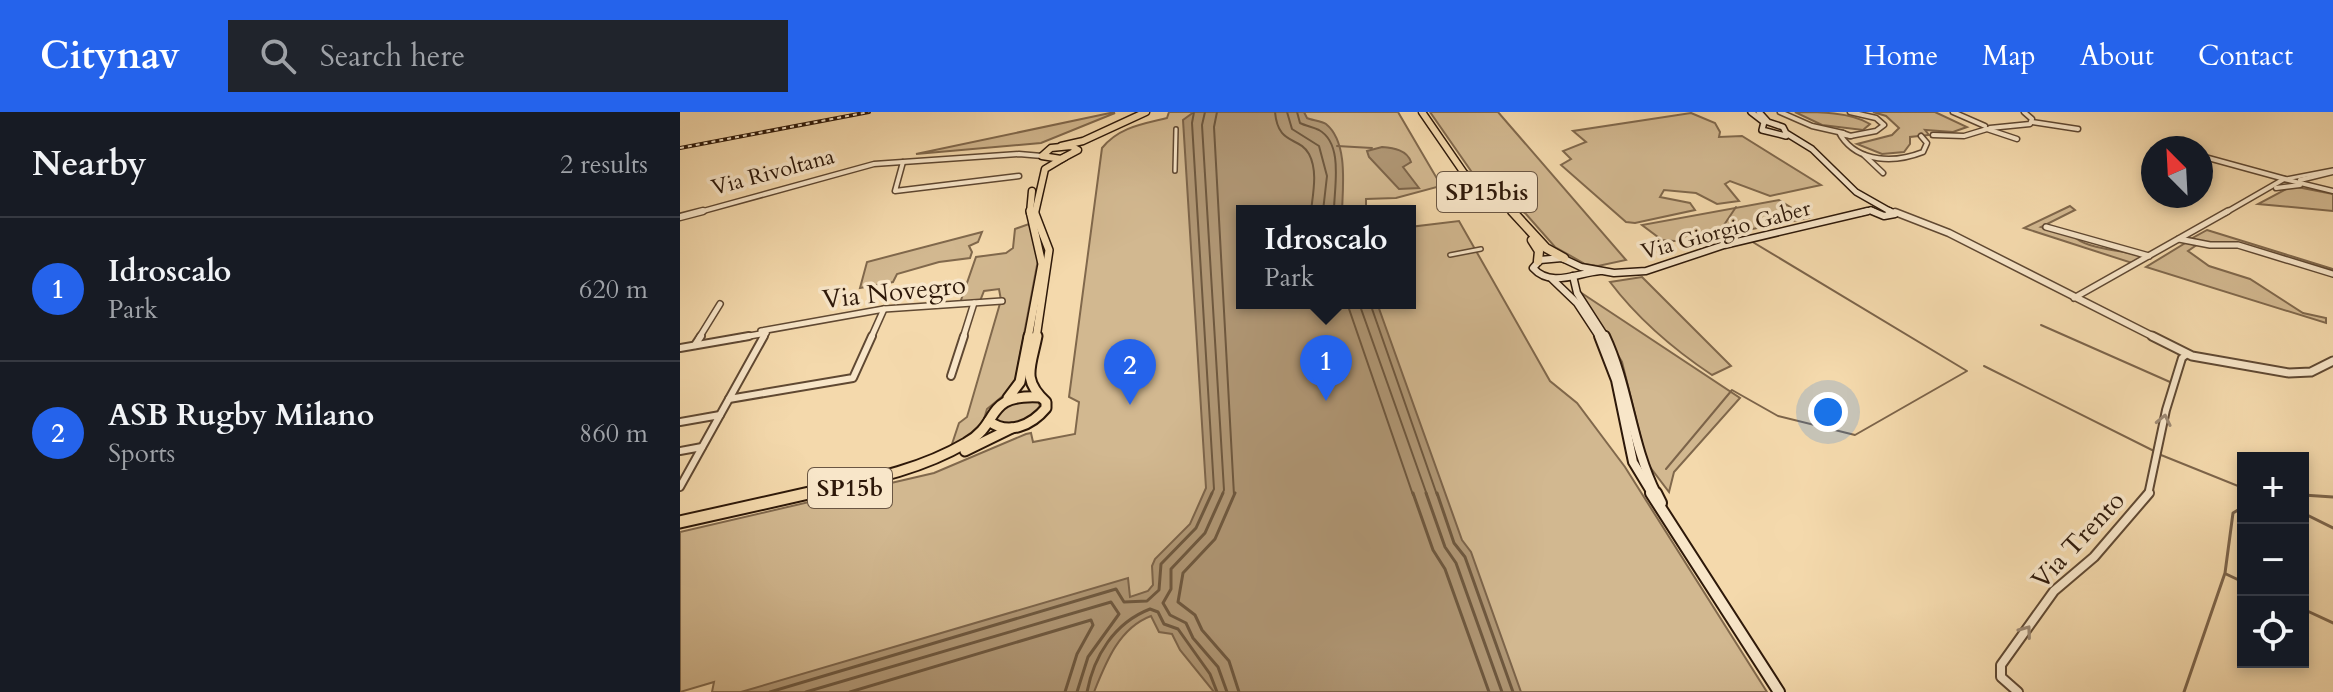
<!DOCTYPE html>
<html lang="en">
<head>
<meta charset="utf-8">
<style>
  body { margin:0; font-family:Cardo,serif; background:#20242c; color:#f1f3f6 }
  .controls { position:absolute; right:24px; bottom:24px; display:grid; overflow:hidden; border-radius:0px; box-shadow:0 4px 12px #0003 }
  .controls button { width:72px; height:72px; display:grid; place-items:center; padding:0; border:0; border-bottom:2px solid #363941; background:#171b24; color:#f1f3f6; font:40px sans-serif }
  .compass { position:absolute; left:1461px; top:24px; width:72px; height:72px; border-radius:50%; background:#171b24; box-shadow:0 4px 12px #0003; rotate:336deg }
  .you { position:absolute; left:1148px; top:300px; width:28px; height:28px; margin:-20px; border:6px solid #fff; border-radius:50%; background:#1a73e8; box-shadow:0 0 0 12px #1a73e833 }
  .badge { display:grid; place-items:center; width:52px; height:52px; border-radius:50%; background:#2563eb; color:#fff; font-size:26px; font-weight:700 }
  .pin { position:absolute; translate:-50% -66px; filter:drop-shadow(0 2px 4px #0008) }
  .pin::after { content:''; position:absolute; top:42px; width:28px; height:24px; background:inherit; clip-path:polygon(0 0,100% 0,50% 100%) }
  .popup { position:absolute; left:556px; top:93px; width:180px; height:104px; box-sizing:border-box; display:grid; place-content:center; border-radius:0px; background:#171b24; filter:drop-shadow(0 2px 6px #0005); font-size:26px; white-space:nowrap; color:#9ea1a6 }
  .popup b { font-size:30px; color:#f1f3f6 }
  .popup::after { content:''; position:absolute; left:50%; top:100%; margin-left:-16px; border:16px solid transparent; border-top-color:#171b24 }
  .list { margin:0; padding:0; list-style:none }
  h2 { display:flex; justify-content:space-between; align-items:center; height:104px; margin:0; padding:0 32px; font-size:34px }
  h2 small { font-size:26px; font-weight:400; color:#9ea1a6 }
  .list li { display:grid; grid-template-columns:52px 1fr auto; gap:24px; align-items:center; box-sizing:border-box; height:144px; padding:0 32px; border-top:2px solid #363941 }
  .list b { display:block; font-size:30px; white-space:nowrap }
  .list p { margin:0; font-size:26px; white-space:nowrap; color:#9ea1a6 }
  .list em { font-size:26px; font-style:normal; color:#9ea1a6 }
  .icon { flex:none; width:44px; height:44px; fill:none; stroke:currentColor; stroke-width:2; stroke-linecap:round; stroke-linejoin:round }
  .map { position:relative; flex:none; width:1653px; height:580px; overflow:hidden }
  header { display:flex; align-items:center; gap:48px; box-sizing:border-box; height:112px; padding:0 40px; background:#2563eb; color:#fff }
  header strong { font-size:38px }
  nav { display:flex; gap:44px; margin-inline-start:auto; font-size:28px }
  .search { width:560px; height:72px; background:#20242c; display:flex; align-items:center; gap:20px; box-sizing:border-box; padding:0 28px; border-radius:0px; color:#9ea1a6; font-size:30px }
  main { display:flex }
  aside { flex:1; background:#171b24 }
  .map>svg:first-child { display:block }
</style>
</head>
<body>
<header>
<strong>Citynav</strong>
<div class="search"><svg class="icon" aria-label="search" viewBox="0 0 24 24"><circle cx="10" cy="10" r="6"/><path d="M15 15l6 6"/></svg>Search here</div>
<nav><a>Home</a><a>Map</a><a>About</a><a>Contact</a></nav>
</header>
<main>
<aside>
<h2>Nearby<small>2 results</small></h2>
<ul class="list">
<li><span class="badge">1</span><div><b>Idroscalo</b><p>Park</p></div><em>620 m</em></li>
<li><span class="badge">2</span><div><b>ASB Rugby Milano</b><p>Sports</p></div><em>860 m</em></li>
</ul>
</aside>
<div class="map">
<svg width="1653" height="580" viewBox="0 0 1653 580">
  <rect width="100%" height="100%" fill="#f4d9ac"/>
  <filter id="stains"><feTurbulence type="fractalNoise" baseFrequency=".0025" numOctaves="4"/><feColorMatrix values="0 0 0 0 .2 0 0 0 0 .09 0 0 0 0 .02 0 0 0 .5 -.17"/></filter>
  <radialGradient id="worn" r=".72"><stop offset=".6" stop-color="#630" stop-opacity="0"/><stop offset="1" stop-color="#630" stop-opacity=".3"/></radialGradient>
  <g fill="#d2b890" stroke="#80684c" stroke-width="2">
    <path d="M489 0H718L759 70 757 75 716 86 686 87V97L674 99H562V191H730V115L779 109 870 269 897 291 945 355 1087 580H32L34 570 0 580V420L254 361 346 322 351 321 353 330 395 322 399 290 389 285 422 36C439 15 463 12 487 6Z"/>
    <path d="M750 0H818L946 148 918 154 905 152 875 135 846 102 798 69Z"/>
    <path d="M1115 0C1138 0 1171 0 1190 12L1183 18 1142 13Z"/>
    <path d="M1193 0H1255L1287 15 1273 20 1245 18 1249 23 1230 25V32L1224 40 1202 42 1177 32 1212 23 1219 16 1206 4Z"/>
    <path d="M430 1H435L361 31 236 42Z"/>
    <path d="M1011 1 1035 11 1040 20 1039 25 1062 24 1141 73 1090 84 1050 69 1045 72 1059 89 1037 92 1016 81 984 78 980 85 1010 91 1015 98 955 111 946 110 881 53 891 47 883 39 906 30 893 19Z"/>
    <path d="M1612 74 1653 82V99L1578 92Z"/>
    <path d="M1099 88 1128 106 1007 130 982 128 962 113Z"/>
    <path d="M1390 94 1395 98 1361 115 1401 127H1397C1410 137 1446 139 1464 144L1452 151 1344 116Z"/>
    <path d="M349 112 358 138V148L335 270 330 278 307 297 301 317 271 335 279 311 287 305 321 188 319 177 304 179 300 189 280 191 296 145 326 141 333 136 335 117Z"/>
    <path d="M1527 118 1653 157V160L1574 136 1509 128Z"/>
    <path d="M302 120 298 130 289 134 292 140 290 146 259 150 217 162 213 170 180 176 187 150Z"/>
    <path d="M1507 130 1518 132 1508 139 1529 154 1570 167 1623 201 1646 206V211L1466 155Z"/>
    <path d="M962 165 1051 254 1032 263C993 237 958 207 930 170Z"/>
    <path d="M900 180 1060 286 994 360 989 380 967 351 942 250Z"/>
    <path d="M333 289H358L361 297C346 309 336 316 317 309L316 301Z"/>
  </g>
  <g fill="#b09775" stroke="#7c644a" stroke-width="2">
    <path d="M514 0H624L627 6C631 8 642 9 646 12 668 30 663 73 662 99H562V191H697L782 428 791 440 841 580H534L500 538 492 522 479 520 471 504C439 516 426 550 414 580H61L448 466 450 485 468 479 473 473 472 454 475 447 510 412 526 376 503 8Z"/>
    <path d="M702 35C714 36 727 38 731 50L723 55 739 76 719 77 689 45 687 39Z"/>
  </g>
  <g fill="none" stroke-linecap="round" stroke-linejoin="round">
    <g stroke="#6e583f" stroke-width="2">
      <path d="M514 0 512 11 534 377 531 383"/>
      <path d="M525 0 522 13 544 378 542 383"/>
      <path d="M537 0 534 15 554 383"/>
      <path d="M595 0C598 34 619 24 629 42 638 59 633 81 631 99"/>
      <path d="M607 0 612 17 639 34 647 64 643 99"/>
      <path d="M617 0 620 11C626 14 633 15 639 18 664 32 654 76 654 99"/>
      <path d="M667 191 733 383"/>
      <path d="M679 191 747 383"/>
      <path d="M690 191 757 383"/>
    </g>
    <g stroke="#6e583f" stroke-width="3">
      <path d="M543 381 525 421 491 457V477L483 491 490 503 506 511 513 526 538 555 547 580"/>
      <path d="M555 381 535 427 503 461 498 490 515 503 522 518 549 549 559 580"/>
      <path d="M733 381 753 438 765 457 809 580"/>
      <path d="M746 381 765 435 776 451 822 580"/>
      <path d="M757 381 774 431 785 445 833 580"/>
      <path d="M90 580 436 477 444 490 467 489 479 478 481 452 516 416 532 381"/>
      <path d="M126 580 431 490 439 502 408 545 397 580"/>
      <path d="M170 580 411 508 413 513 397 542 385 580"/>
      <path d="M407 580C414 544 434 511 470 497L478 500 484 512 498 517 530 562 537 580"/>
    </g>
    <g stroke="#7c644a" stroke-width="2">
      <path d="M657 34 692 36"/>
      <path d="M1056 95 1044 113 1065 126"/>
      <path d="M1361 213 1490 270"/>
      <path d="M1304 254 1474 339"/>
      <path d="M1481 343 1563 376"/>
      <path d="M986 357 1052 278 1098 304 1175 323 1287 259 1071 129"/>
      <path d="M1623 383H1627"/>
    </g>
    <g stroke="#7c644a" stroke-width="3">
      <path d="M1623 383 1653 385"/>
      <path d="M1623 401 1653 416"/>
      <path d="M1546 462 1563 470"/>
      <path d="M1623 497 1653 511"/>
      <path d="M1504 580 1545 461 1553 401 1563 395"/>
    </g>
    <defs>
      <g id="pedestrian">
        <path d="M495 59 496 17"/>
        <path d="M1606 67 1653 58"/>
        <path d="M770 143 801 137"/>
      </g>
      <g id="minor-far3">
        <path d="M1100 0 1132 14 1163 21"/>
        <path d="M1170 0 1196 6 1204 13 1196 19 1170 24"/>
        <path d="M1273 0 1305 14"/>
        <path d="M1352 10 1398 17"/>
        <path d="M1310 16 1350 12 1352 7 1344 0"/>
        <path d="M1163 21 1171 24 1160 22Z"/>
        <path d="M1253 23 1284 24 1307 17 1337 27"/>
        <path d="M1161 24C1179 51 1215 51 1243 40L1247 31 1241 24"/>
        <path d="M1184 43 1203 61"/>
        <path d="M1521 44 1605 67"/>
        <path d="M223 50 215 79 339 64"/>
        <path d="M1620 68 1653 60"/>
        <path d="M1596 76 1620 73"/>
        <path d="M1545 101 1604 67 1653 79"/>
      </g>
      <g id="minor-far2">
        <path d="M1366 115 1469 144"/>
        <path d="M1499 127 1530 133H1558L1653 162"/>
        <path d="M1394 186 1548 99"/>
        <path d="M81 219 204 197 322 189"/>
        <path d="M19 226 40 192"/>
        <path d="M58 226 86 221"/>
        <path d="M83 226 86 221"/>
        <path d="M191 226 204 197"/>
        <path d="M283 226 294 191"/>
      </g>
      <g id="minor-far1">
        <path d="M15 233 21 224"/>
        <path d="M0 236 69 224"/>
        <path d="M271 264 284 224"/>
        <path d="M49 287 173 266 192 224"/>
        <path d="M0 310 40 303"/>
        <path d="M0 339 22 335"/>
        <path d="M0 375 84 224"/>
        <path d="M1468 383 1486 298 1502 246 1507 242"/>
      </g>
      <path id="minor" d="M1338 580 1321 565V553L1374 479 1414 445 1469 381"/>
      <path id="tertiary-far2" d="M16 101 194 52 339 42 362 44"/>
      <g id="tertiary-far1">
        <path d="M1215 100 1269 121 1476 226"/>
        <path d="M0 105 23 99"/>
      </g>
      <path id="tertiary" d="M1472 224 1512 244 1609 261 1631 260 1653 249"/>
      <g id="secondary-far3">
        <path d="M1071 0 1084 10 1082 18 1106 24"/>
        <path d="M1079 0 1088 10 1103 15 1106 21 1132 37 1176 80 1213 101"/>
        <path d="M1191 98 1197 101"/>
        <path d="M1180 101 1191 98"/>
      </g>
      <g id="secondary-far2">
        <path d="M1192 99 1204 104 1215 102 1209 99"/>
        <path d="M920 159C897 161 871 176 853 156L860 148 882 146 901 155 934 161 966 159 1044 133 1188 99"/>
        <path d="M893 164 897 181 926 226"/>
        <path d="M872 167 897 191 920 226"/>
      </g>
      <g id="secondary-far1">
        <path d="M919 224 936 268 953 350 973 383"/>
        <path d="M925 224C949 275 951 332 977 383"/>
      </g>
      <g id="secondary">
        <path d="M971 381 1099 580"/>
        <path d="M976 381 981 391"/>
      </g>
      <g id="primary-far3">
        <path d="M391 34 398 38 381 47 362 44 371 36Z"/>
        <path d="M350 101 352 79"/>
        <path d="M355 101 365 57 385 45"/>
      </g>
      <g id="primary-far2">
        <path d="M354 99 369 138 356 226"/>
        <path d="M348 226 362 152 350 99"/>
      </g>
      <g id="primary-far1">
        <path d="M328 286 340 270 349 224"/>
        <path d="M309 309C328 324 352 313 366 296V290C341 267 351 255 357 224"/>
        <path d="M285 339 332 316"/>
        <path d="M120 383C177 370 235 361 286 331 322 311 303 282 360 285"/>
      </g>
      <path id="primary" d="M0 410 129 381"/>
      <g id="trunk-far1">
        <path d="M742 0 784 61 835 101"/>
        <path d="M381 34 403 29 466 0"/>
      </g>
      <g id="trunk">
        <path d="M832 99 866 136 884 146"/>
        <path d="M852 128 859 139 858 149"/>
      </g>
    </defs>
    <use href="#pedestrian" stroke="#5f4832" stroke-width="6"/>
    <use href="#minor-far3" stroke="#5f4832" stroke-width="7"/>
    <use href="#minor-far2" stroke="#5f4832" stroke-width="8"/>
    <use href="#minor-far1" stroke="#5f4832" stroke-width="10"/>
    <use href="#minor" stroke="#5f4832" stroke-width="12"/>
    <use href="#tertiary-far2" stroke="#5f4832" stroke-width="7"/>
    <use href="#tertiary-far1" stroke="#5f4832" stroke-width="9"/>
    <use href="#tertiary" stroke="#5f4832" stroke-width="11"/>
    <use href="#secondary-far3" stroke="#2d1809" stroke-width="8"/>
    <use href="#secondary-far2" stroke="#2d1809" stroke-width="9"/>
    <use href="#secondary-far1" stroke="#2d1809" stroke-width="12"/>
    <use href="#secondary" stroke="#2d1809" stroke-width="14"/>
    <use href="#primary-far3" stroke="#2d1809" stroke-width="9"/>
    <use href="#primary-far2" stroke="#2d1809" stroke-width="10"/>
    <use href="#primary-far1" stroke="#2d1809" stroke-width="13"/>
    <use href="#primary" stroke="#2d1809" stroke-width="15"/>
    <use href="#trunk-far1" stroke="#2d1809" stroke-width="9"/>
    <use href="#trunk" stroke="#2d1809" stroke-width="11"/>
    <use href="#pedestrian" stroke="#f8e6c9" stroke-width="3"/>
    <use href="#minor-far3" stroke="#f8e6c9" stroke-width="4"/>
    <use href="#minor-far2" stroke="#f8e6c9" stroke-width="5"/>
    <use href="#minor-far1" stroke="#f8e6c9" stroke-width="6"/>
    <use href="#minor" stroke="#f8e6c9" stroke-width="8"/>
    <use href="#tertiary-far2" stroke="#f8e6c9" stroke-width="4"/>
    <use href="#tertiary-far1" stroke="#f8e6c9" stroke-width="6"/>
    <use href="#tertiary" stroke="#f8e6c9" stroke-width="7"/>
    <use href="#secondary-far3" stroke="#f8e6c9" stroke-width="5"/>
    <use href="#secondary-far2" stroke="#f8e6c9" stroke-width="6"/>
    <use href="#secondary-far1" stroke="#f8e6c9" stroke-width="8"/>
    <use href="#secondary" stroke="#f8e6c9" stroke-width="10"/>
    <use href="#primary-far3" stroke="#f4d9ac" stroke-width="6"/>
    <use href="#primary-far2" stroke="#f4d9ac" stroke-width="7"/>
    <use href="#primary-far1" stroke="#f4d9ac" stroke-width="9"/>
    <use href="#primary" stroke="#f4d9ac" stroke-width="11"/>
    <use href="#trunk-far1" stroke="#f4d9ac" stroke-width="6"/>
    <use href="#trunk" stroke="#f4d9ac" stroke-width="8"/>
    <defs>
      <path id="rail" d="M0 36 189 0"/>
    </defs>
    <use href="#rail" stroke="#2d1809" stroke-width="4"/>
    <use href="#rail" stroke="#f8e6c9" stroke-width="2" stroke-dasharray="4" stroke-linecap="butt"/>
  </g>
  <defs><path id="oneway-chevron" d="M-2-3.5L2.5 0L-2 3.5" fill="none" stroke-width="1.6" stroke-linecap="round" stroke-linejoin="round" transform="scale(2)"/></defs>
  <g stroke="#9d8973">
    <use href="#oneway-chevron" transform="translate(1484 308) rotate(-78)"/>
    <use href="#oneway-chevron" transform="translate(1346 519) rotate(-54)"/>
  </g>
  <g text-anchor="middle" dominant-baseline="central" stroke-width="7" stroke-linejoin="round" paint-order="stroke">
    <g font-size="22" fill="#2d1809" stroke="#f8e6c9">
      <text transform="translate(93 60) rotate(-15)">Via Rivoltana</text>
      <text transform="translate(1046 118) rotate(-15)">Via Giorgio Gaber</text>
    </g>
    <g fill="#f8e6c9" stroke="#6a5643" stroke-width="2">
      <rect x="757" y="60" width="100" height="40" rx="6"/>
      <rect x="128" y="356" width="84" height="40" rx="6"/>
    </g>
    <g font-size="24" font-weight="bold" fill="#2d1809">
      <text x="807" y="80">SP15bis</text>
      <text x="170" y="376">SP15b</text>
    </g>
    <g font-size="26" fill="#2d1809" stroke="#f8e6c9">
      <text transform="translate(214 180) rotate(-6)">Via Novegro</text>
      <text transform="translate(1398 428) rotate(-47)">Via Trento</text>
    </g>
  </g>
  <rect width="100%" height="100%" filter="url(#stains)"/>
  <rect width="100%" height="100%" fill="url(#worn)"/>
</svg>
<div class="controls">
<button>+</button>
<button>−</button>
<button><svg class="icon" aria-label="locate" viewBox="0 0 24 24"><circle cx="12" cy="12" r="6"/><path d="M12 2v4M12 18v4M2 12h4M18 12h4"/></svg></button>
</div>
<svg class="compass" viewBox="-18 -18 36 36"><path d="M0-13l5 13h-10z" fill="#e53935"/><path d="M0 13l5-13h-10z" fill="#9ea1a6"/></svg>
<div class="you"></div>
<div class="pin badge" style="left:646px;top:289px">1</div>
<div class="popup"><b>Idroscalo</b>Park</div>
<div class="pin badge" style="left:450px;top:293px">2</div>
</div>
</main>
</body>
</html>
